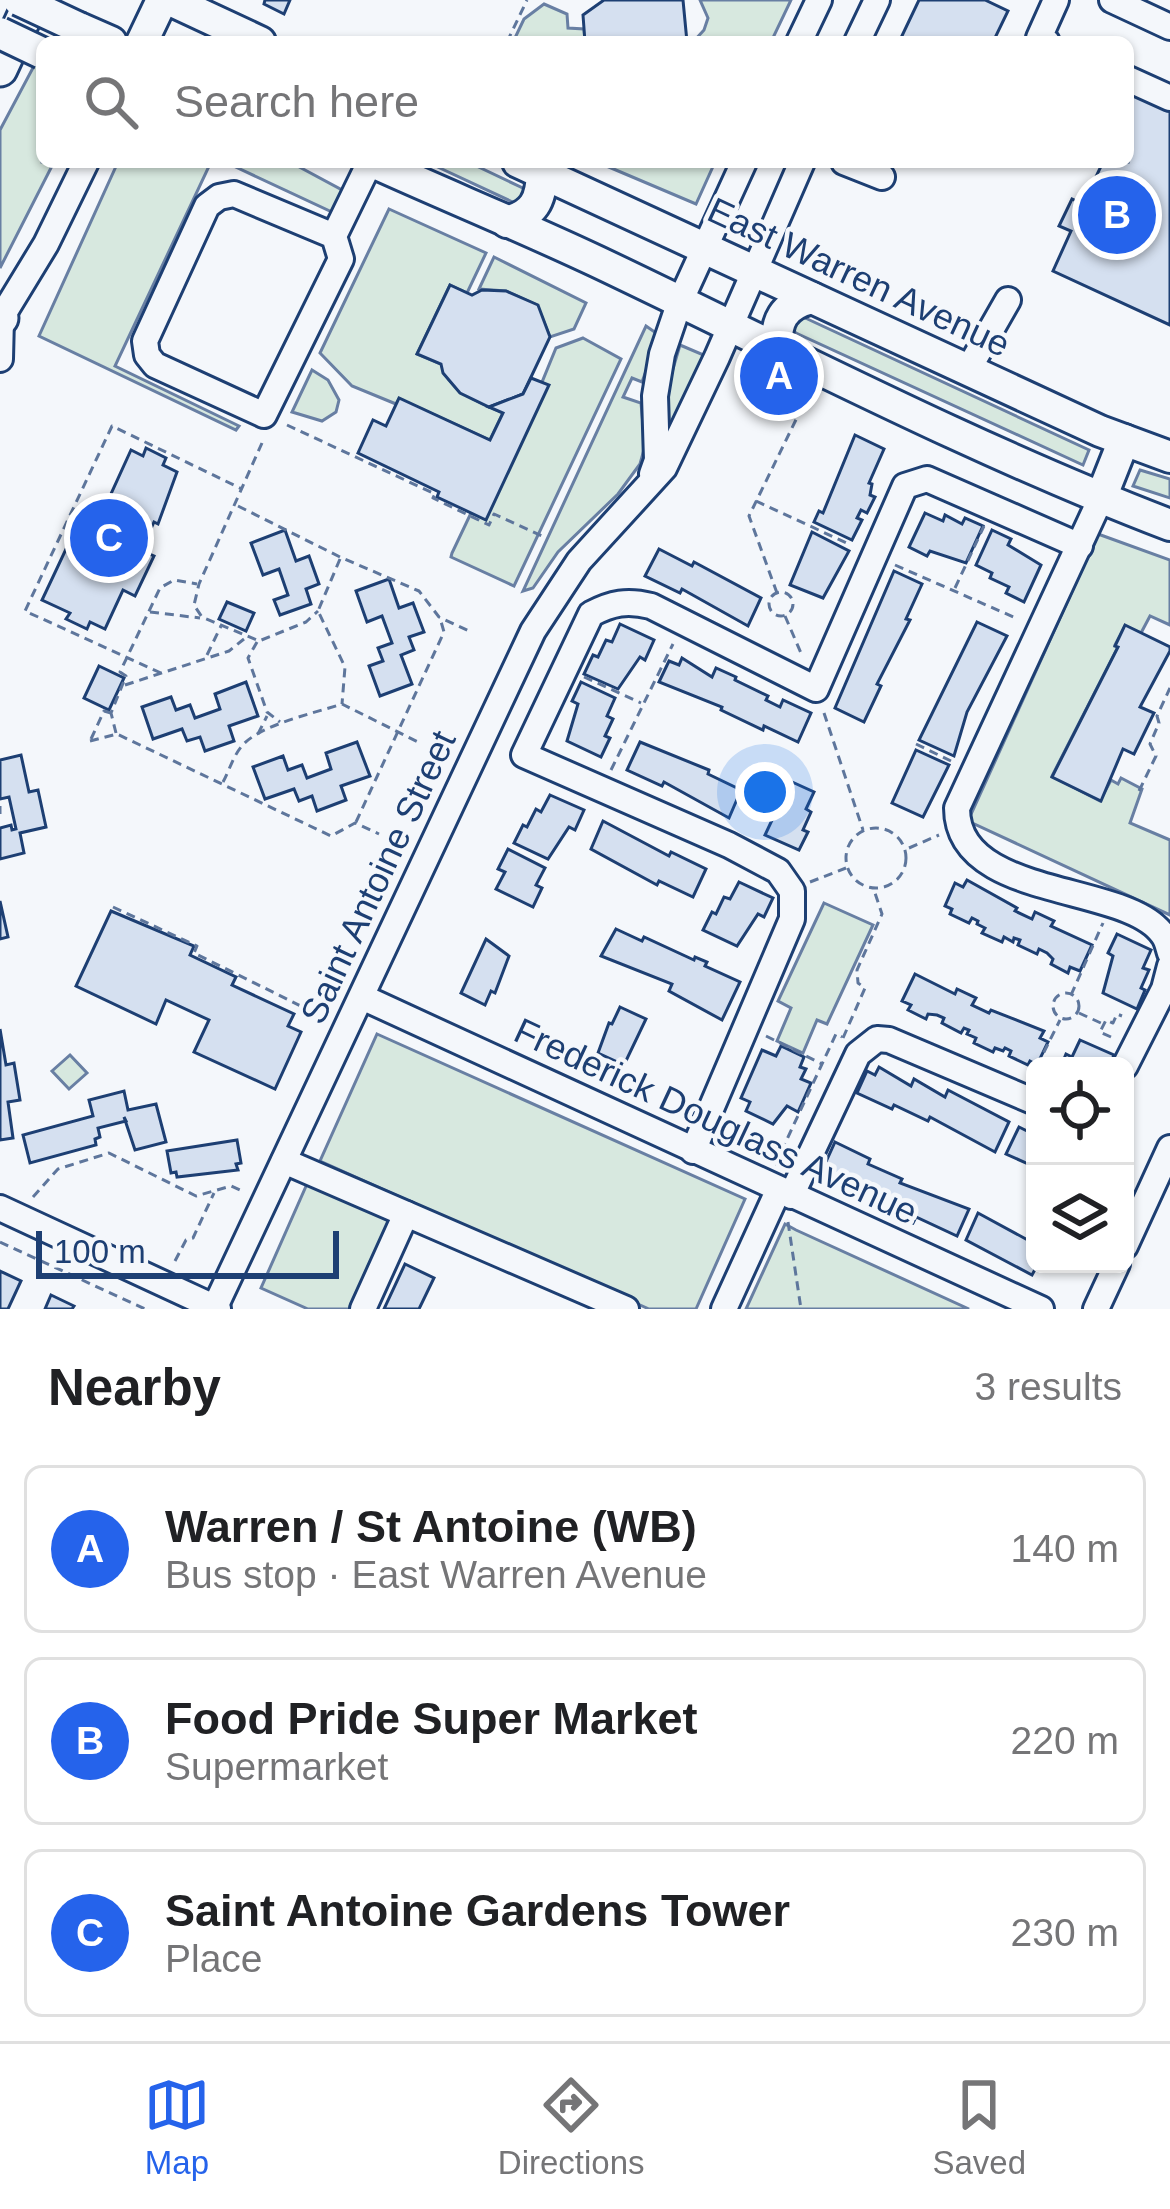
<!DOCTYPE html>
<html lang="en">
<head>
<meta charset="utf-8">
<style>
  body { margin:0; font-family:Arial,sans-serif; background:#f2f2f2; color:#202124 }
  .controls { position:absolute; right:36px; bottom:36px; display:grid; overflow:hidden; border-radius:18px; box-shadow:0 3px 9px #0004 }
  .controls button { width:108px; height:108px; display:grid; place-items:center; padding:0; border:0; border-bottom:3px solid #e0e0e0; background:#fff; color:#202124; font:60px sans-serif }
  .scale { position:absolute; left:36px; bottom:30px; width:303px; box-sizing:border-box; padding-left:12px; border:6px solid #1d3f73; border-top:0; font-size:33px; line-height:42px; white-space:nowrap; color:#1d3f73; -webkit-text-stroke:9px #f4f7fb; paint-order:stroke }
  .you { position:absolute; left:765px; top:792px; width:42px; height:42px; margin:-30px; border:9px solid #fff; border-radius:50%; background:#1a73e8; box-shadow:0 0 0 18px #1a73e833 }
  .badge { display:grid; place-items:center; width:78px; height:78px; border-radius:50%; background:#2563eb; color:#fff; font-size:39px; font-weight:700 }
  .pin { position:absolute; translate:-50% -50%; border:6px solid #fff; box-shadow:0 3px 12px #0006 }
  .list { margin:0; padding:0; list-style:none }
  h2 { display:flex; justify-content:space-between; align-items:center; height:156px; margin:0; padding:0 48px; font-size:51px }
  h2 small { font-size:39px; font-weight:400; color:#757577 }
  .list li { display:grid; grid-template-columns:78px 1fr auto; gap:36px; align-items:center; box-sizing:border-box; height:168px; margin:0 24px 24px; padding:0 24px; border:3px solid #e0e0e0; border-radius:18px }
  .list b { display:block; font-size:45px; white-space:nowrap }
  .list p { margin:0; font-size:39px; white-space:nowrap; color:#757577 }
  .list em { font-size:39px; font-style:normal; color:#757577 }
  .icon { flex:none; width:66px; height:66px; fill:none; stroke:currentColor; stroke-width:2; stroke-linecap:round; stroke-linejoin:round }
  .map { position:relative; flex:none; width:1170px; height:1309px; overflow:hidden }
  .search { position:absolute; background:#fff; box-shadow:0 3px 9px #0004; left:36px; right:36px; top:36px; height:132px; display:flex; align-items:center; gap:30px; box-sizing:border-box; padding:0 42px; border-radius:18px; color:#757577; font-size:45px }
  .sheet { height:732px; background:#fff }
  nav { display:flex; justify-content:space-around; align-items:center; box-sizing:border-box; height:168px; border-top:3px solid #e0e0e0; background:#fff; font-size:33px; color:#757577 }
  nav a { display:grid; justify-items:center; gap:6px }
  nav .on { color:#2563eb }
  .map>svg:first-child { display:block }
</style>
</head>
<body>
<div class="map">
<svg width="1170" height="1309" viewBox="0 0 1170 1309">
  <rect width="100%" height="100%" fill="#f4f7fb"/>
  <g fill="#d7e8df" stroke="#687fa3" stroke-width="3">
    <path d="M700 0H791L771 42H693L704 30 708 18Z"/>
    <path d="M544 4 567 14 568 28 584 29 585 42H513L524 19Z"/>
    <path d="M35 64 42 66V162H54L0 268V130Z"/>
    <path d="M118 162H211L115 366 239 426 236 430 39 336Z"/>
    <path d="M225 162H290L342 190 332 212Z"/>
    <path d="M427 162H468L527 190 517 204Z"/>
    <path d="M597 162H715L696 204Z"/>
    <path d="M389 209 486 253 467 293 450 285 417 354 441 364C450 393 478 401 503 413L490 440 399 399 396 404 352 386 320 353Z"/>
    <path d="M494 257 586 303 574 329 550 337 537 305 506 291 479 289Z"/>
    <path d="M801 316 1089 450 1083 465 796 333 791 328Z"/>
    <path d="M646 326 659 335 642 382 632 378 623 397 641 403 645 446 640 464 618 494 558 552 533 588 523 591Z"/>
    <path d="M583 338 621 359 514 586 451 557 452 553 471 513 486 519 556 348Z"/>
    <path d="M680 345 706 356 669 432 665 396Z"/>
    <path d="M312 370 328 380 339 400 336 412 322 421 292 412Z"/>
    <path d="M1140 470 1170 479V498L1133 486Z"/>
    <path d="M1098 534 1170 560V625L1150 616 1141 633 1125 626 1115 645 1118 647 1052 776 1100 801 1111 780 1118 784 1121 778 1142 789 1130 823 1170 840V915L968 821Z"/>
    <path d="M824 903 873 925 827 1024 817 1020 803 1053 777 1041 791 1008 778 1001Z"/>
    <path d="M377 1034 745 1199 696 1309H649L320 1161Z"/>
    <path d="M70 1055 87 1073 69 1089 52 1071Z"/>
    <path d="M311 1175 395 1213 352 1309H308L261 1288Z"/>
    <path d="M785 1224 796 1230 969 1309H746Z"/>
  </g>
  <g fill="#d5e0f0" stroke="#1d3f73" stroke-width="3">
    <path d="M265 0H290L284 14 264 4Z"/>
    <path d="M604 0H683L687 42H585L583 15Z"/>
    <path d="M919 0H985L1008 11 993 42H899Z"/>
    <path d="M1128 91 1170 110V325L1053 271 1071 231 1059 226 1072 199 1083 204 1103 162H1128Z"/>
    <path d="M450 285 472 295 482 290 506 291 538 305 550 337 523 394 489 407 460 393 443 373 441 364 417 354Z"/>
    <path d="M531 378 549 385 486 520 437 497 439 492 358 453 373 420 386 426 399 398 490 440 503 413 489 407 523 394Z"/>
    <path d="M855 435 884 449 869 483 872 484 870 495 875 497 867 513 861 510 857 518 862 520 852 540 814 522 819 511 823 513Z"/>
    <path d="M146 448 166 458 163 465 177 472 158 524 154 522 146 540 150 542 145 552 154 556 135 596 123 590 105 629 90 622 87 629 66 619 70 613 42 600 75 530 87 535 96 516 100 518 131 450 143 456Z"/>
    <path d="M925 513 943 521 945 515 962 524 965 518 983 526 966 563 930 551 927 556 909 547Z"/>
    <path d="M285 530 296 561 309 556 319 584 306 589 311 604 280 615 274 600 288 595 279 569 263 575 251 543Z"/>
    <path d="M992 530 1011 539 1008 545 1041 565 1024 602 1006 593 1009 587 990 578 992 573 976 565Z"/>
    <path d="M812 532 849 551 823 598 790 585Z"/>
    <path d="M659 549 692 566 694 562 761 598 748 626 682 589 680 593 645 576Z"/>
    <path d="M894 571 922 584 906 619 910 620 877 684 881 686 864 722 835 708Z"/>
    <path d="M389 579 399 608 413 603 424 632 409 637 414 650 401 655 412 684 380 696 369 666 383 661 378 648 392 643 382 616 367 622 356 591Z"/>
    <path d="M227 602 254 613 246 631 219 619Z"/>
    <path d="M977 622 1007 636 967 712 954 756 919 740Z"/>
    <path d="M620 624 654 640 645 660 640 657 618 689 584 674 593 655 598 657 606 640 612 642Z"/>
    <path d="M1125 625 1170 647V651L1140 707 1154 713 1134 754 1123 749 1101 801 1052 777 1118 647 1115 646Z"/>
    <path d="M682 658 712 677 716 668 736 677 735 680 768 696 766 700 780 707 783 700 811 713 798 742 764 726 763 730 721 710 722 707 659 682 669 661 679 665Z"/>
    <path d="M99 666 124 678 109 710 84 698Z"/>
    <path d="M246 682 258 716 229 726 234 741 205 751 200 737 187 741 182 729 153 739 142 707 171 697 176 710 190 705 195 718 220 709 215 694Z"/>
    <path d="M581 682 615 698 607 716 613 719 605 736 610 738 601 757 567 741 578 704 572 701Z"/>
    <path d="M357 742 370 776 341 786 346 800 317 811 312 796 299 801 294 789 265 799 253 767 283 756 288 770 302 765 307 778 331 769 326 753Z"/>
    <path d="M640 742 709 770 708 774 741 790 729 818 664 782 662 786 627 770Z"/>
    <path d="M916 750 949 765 923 817 892 803Z"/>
    <path d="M21 755 29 792 38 790 46 827 20 833 24 853 0 859V828L11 825 12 830 16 829 9 797 0 799V760Z"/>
    <path d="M779 776 814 792 806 809 811 812 803 830 808 832 799 850 765 835 773 818 768 815 776 798 770 795Z"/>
    <path d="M550 795 584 810 575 830 569 827 548 859 514 843 523 825 527 827 536 809 541 812Z"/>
    <path d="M603 821 669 856 671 852 706 869 693 897 659 881 657 885 591 849Z"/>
    <path d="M508 849 545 868 536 885 542 888 533 907 496 889 505 872 498 869Z"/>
    <path d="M967 880 1017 908 1015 911 1032 919 1035 912 1054 921 1051 926 1092 945 1080 971 1070 967 1068 973 1051 964 1053 959 1047 953 1039 949 1037 954 1018 945 1020 940 1014 938 1013 942 1004 937 1002 942 982 933 985 928 977 924 978 921 972 918 969 923 950 914 952 909 945 906 955 883 963 887Z"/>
    <path d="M739 882 773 898 764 917 758 914 737 946 703 930 712 912 716 914 724 897 730 899Z"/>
    <path d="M0 901 8 937 0 939Z"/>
    <path d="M111 911 194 946 190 955 236 977 232 985 294 1014 288 1026 301 1032 275 1089 194 1052 209 1020 166 1000 156 1024 76 986Z"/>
    <path d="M616 929 642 941 644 937 694 960 695 957 707 962 705 966 740 982 722 1020 669 991 672 984 601 956Z"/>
    <path d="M1117 934 1151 950 1143 968 1149 970 1141 988 1145 990 1137 1009 1103 993 1113 956 1108 953Z"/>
    <path d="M486 939 509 956 495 993 491 991 485 1005 461 993Z"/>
    <path d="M915 974 955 994 957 989 976 998 972 1005 989 1013 991 1010 1044 1031 1040 1038 1048 1042 1037 1065 1030 1061 1028 1065 1009 1056 1011 1051 1005 1048 1003 1051 995 1048 993 1052 974 1043 976 1038 967 1034 969 1030 964 1028 961 1033 942 1023 944 1018 937 1015 928 1014 926 1019 908 1010 911 1005 902 1001Z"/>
    <path d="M620 1007 646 1019 624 1065 598 1053 609 1023 612 1024Z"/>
    <path d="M0 1029 6 1065 14 1063 20 1100 8 1102 13 1138 0 1140Z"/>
    <path d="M1080 1040 1114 1055 1109 1066H1061L1066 1054 1072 1057Z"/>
    <path d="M781 1046 804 1057 800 1067 806 1069 801 1079 811 1083 798 1112 787 1106 773 1124 746 1111 750 1102 741 1098 762 1050 776 1056Z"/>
    <path d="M879 1067 911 1086 914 1079 945 1097 948 1090 1009 1122 995 1152 930 1117 928 1121 894 1105 892 1109 857 1093 867 1071 875 1075Z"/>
    <path d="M124 1091 128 1110 156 1104 166 1142 135 1150 124 1117 126 1121 98 1128 100 1137 95 1139 96 1145 30 1163 23 1135 93 1116 89 1100Z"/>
    <path d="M1019 1127 1035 1135V1167L1006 1154Z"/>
    <path d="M237 1140 241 1163 236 1164 238 1170 177 1177 176 1172 171 1173 167 1151Z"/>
    <path d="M835 1142 870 1159 868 1164 902 1179 900 1183 969 1209 957 1236 916 1217 913 1223 892 1213 894 1208 861 1195 864 1187 830 1176 833 1168 825 1164Z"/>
    <path d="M978 1213 1035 1244 1038 1264 1032 1275 966 1240Z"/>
    <path d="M405 1264 434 1278 419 1309H384Z"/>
    <path d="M0 1271 21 1281 8 1309H0Z"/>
    <path d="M51 1295 74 1306 72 1309H45Z"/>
  </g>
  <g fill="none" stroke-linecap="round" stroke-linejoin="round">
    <defs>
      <g id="minor">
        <path d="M1112 0 1170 27"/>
        <path d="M799 42 819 0"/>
        <path d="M857 42 877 0"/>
        <path d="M1047 42 1039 38 1056 0"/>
        <path d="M1128 79 1170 98"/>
        <path d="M844 162 882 177"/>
        <path d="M334 236 234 194 219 197 207 206 145 341 147 355 155 365 264 415 341 259 334 236 370 162"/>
        <path d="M0 359 1 318 46 244 86 162"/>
        <path d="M968 370 1008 300"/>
        <path d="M652 474 657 460 655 396 662 354 679 304 744 162"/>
        <path d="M1101 498 957 808C957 901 1128 882 1163 935 1167 940 1168 947 1170 953"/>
        <path d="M362 997 1041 1309"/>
        <path d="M1125 1066 1164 989 1170 966"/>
        <path d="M693 1151 792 919V891L778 871 729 845 524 755 591 614C612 603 627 600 651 606L816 689 905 486 927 479 1080 546"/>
        <path d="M284 1161 626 1309"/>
        <path d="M791 1196 858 1054 877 1039 889 1040 1035 1102"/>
        <path d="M0 1208 218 1309"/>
        <path d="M1125 1246 1170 1148"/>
        <path d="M214 1309 533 631 579 561 664 468 717 357 802 162"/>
        <path d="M363 1309 406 1214"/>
        <path d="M724 1309 778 1191"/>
        <path d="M1096 1309 1117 1264"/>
      </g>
      <g id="major">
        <path d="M170 0 260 42"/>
        <path d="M79 28 111 42"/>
        <path d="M142 42 162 0"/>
        <path d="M373 162C448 196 524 227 598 262 787 352 974 450 1170 525"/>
        <path d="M518 162 1100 431 1170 457"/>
        <path d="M507 222C534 214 541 201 542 173"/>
        <path d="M777 350C775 321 783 305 812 298"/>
        <path d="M1101 498 1124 440"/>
      </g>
      <g id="highway">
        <path d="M0 69 32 0"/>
        <path d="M0 319 1 318"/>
      </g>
    </defs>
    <use href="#minor" stroke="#1d3f73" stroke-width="30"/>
    <use href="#major" stroke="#1d3f73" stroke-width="36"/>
    <use href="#highway" stroke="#1d3f73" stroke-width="39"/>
    <g stroke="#5e769c" stroke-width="3" stroke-dasharray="9 6" stroke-linecap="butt">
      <path d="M507 42 527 0"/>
      <path d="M287 425 435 494 433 498 489 525 494 514 544 537"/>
      <path d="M262 443 199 584 194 605 202 617 259 641 306 622 318 611"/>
      <path d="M756 501 851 545"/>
      <path d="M238 506 340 557 419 591 439 617 471 632"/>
      <path d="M340 559 318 611 345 667 342 704"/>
      <path d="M895 565 1018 619"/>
      <path d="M955 588 984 526"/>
      <circle cx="781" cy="604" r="12"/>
      <path d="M777 593 749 516 809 393"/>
      <path d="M150 612 200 618"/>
      <path d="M785 616 801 653"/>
      <path d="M257 642 248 658 267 712 280 722"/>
      <path d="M207 655 221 626"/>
      <path d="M161 673 25 611 112 426 242 489"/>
      <path d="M584 677 641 703"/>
      <path d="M125 685 229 651 244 639"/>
      <path d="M824 713 863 830"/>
      <path d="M116 733 111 713 126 676 120 672 160 588 174 580 197 584"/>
      <path d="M258 734 267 716"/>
      <path d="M91 739 104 711 111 713"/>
      <path d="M90 741 117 734 331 836 355 823 379 834"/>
      <path d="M916 744 951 761"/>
      <path d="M611 770 673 644"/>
      <path d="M223 782C229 771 233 757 241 747 258 725 315 713 342 704L420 743"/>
      <path d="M1139 791 1156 756 1150 744 1159 723 1157 716 1170 688"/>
      <path d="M0 806V814"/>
      <path d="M356 822 444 632 440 618"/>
      <circle cx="876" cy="858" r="30"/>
      <path d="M909 848 939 835"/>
      <path d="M810 882 846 868"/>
      <path d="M113 907 197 946 194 953 323 1017"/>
      <circle cx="1066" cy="1006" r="13"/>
      <path d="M1071 995 1103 923"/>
      <path d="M1079 1013 1103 1024"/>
      <path d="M766 1036 822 1064"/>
      <path d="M1111 1037 1100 1032 1106 1020 1113 1023 1117 1014 1122 1016"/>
      <path d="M843 1038 865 988 858 983 857 970 882 914 874 890"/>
      <path d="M1037 1066 1060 1020"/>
      <path d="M775 1165 836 1034 842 1037"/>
      <path d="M33 1197 58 1169 109 1153 196 1196 231 1186 242 1191"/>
      <path d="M788 1222 801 1309"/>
      <path d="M0 1242 145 1309"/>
      <path d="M175 1261 186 1240 193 1238 214 1193"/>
    </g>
    <use href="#minor" stroke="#f4f7fb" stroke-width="24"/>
    <use href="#major" stroke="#f4f7fb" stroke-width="30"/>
    <use href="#highway" stroke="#f4f7fb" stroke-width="33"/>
    <defs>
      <g id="major-bridge">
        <path d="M19 0 79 28"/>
        <path d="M0 33 42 53"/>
      </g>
    </defs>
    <use href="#major-bridge" stroke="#1d3f73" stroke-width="36" stroke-linecap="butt"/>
    <use href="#major-bridge" stroke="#f4f7fb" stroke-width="30"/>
  </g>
  <g text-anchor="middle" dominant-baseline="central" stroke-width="9" stroke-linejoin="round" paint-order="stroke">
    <g font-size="36" fill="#1d3f73" stroke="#f4f7fb">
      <text transform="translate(859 277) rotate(25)">East Warren Avenue</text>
      <text transform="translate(378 877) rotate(-65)">Saint Antoine Street</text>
      <text transform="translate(716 1121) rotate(25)">Frederick Douglass Avenue</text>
    </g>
  </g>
</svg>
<div class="controls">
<button><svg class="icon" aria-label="locate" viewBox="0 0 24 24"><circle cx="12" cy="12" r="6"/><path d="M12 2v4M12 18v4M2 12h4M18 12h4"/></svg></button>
<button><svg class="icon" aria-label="layers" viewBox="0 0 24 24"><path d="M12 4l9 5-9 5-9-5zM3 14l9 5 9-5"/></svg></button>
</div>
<div class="scale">100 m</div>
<div class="you"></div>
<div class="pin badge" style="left:779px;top:376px">A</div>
<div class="pin badge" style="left:1117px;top:215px">B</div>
<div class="pin badge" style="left:109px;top:538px">C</div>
<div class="search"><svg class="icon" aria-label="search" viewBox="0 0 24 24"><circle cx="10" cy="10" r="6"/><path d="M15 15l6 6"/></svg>Search here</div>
</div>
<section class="sheet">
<h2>Nearby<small>3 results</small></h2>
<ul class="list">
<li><span class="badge">A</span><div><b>Warren / St Antoine (WB)</b><p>Bus stop · East Warren Avenue</p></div><em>140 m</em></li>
<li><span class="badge">B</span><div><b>Food Pride Super Market</b><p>Supermarket</p></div><em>220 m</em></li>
<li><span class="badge">C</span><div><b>Saint Antoine Gardens Tower</b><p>Place</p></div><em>230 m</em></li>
</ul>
</section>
<nav>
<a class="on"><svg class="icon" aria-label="map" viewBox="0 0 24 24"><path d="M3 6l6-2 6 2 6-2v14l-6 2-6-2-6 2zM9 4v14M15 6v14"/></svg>Map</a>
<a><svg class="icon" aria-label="directions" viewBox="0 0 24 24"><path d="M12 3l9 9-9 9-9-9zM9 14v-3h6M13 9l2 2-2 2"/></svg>Directions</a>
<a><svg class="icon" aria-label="saved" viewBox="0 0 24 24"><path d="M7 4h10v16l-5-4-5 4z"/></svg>Saved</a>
</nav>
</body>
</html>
